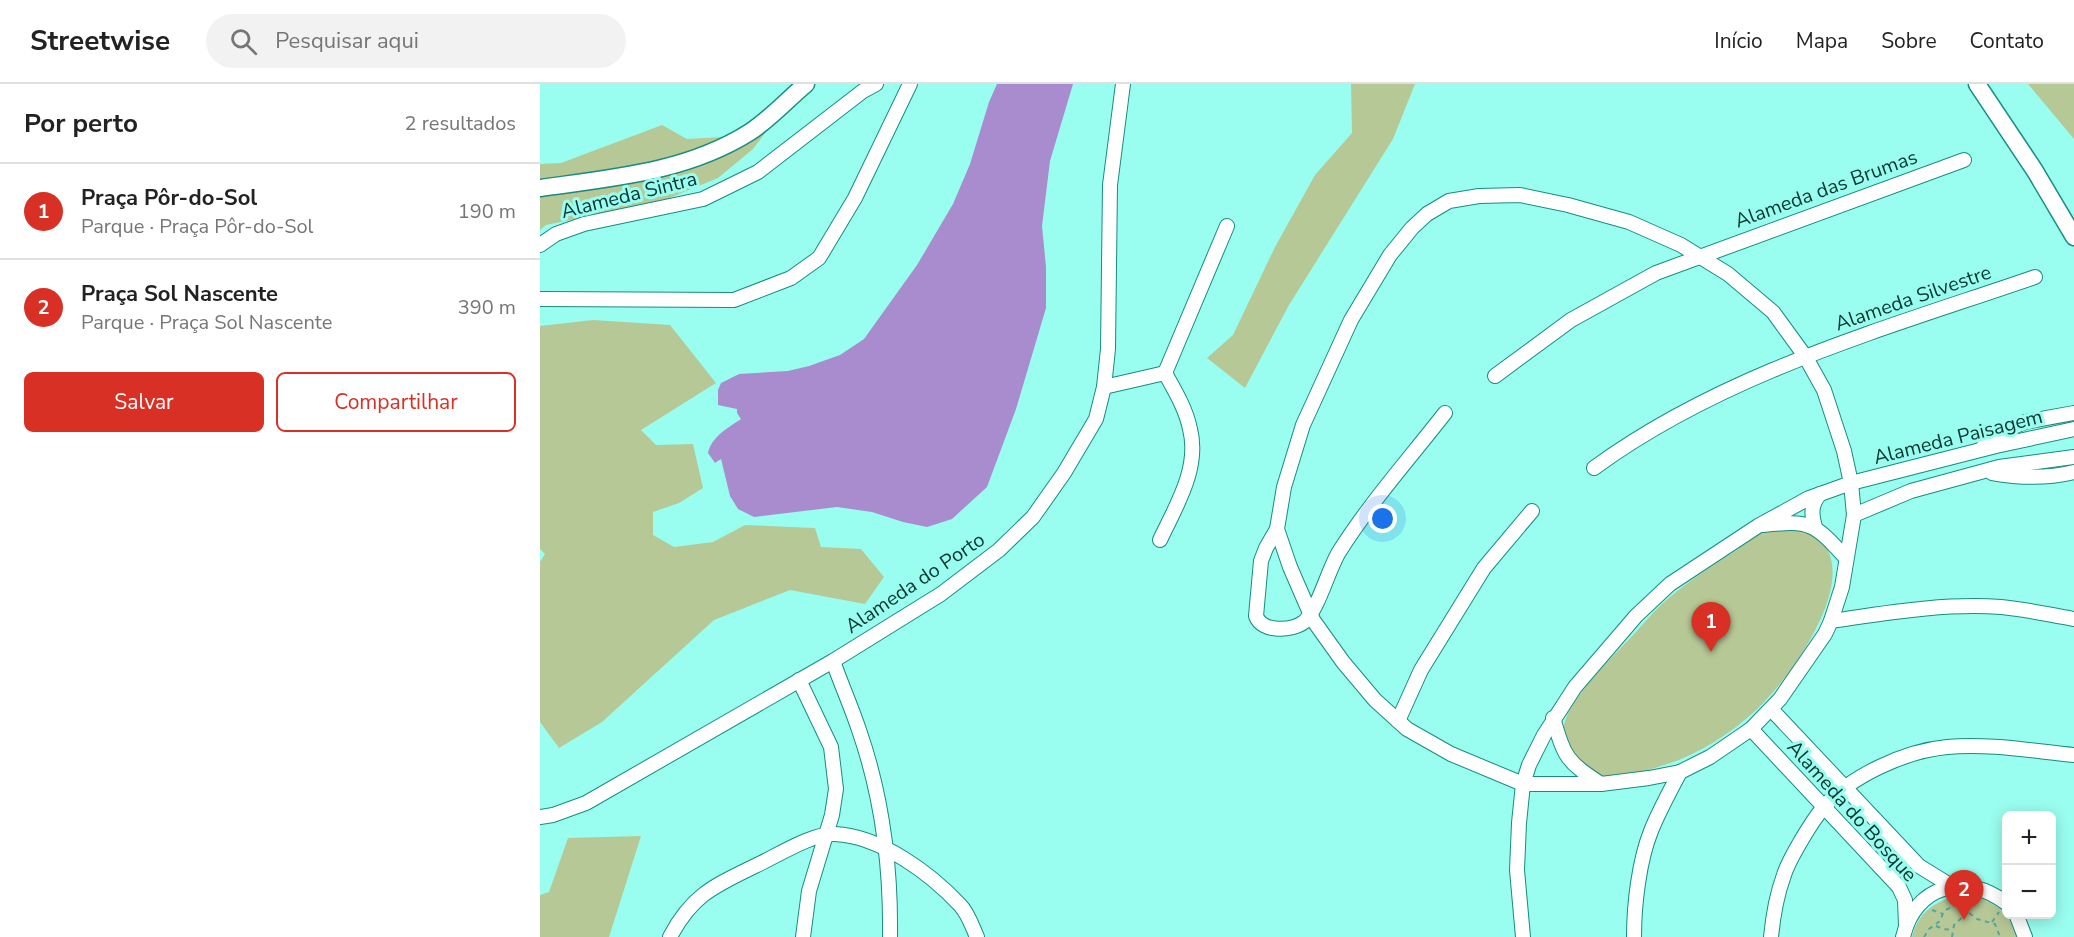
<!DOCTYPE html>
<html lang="pt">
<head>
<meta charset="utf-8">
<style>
  body { margin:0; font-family:"Nunito Sans",sans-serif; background:#f2f2f2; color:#222 }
  .controls { position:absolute; right:18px; bottom:18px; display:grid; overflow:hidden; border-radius:9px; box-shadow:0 3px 15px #0003 }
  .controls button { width:54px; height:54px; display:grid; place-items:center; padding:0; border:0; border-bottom:2px solid #e0e0e0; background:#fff; color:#222; font:30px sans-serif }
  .you { position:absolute; left:843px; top:435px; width:21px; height:21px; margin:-15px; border:4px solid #fff; border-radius:50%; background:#1a73e8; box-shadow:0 0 0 9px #1a73e833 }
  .badge { display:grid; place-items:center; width:39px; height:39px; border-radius:50%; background:#d93025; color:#fff; font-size:20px; font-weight:700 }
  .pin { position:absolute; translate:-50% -50px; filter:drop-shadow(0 2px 3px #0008) }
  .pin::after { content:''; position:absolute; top:32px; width:21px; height:18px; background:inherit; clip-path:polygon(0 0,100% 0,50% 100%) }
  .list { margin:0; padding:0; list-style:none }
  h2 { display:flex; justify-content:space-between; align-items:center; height:78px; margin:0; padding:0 24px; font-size:26px }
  h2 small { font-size:20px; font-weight:400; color:#767676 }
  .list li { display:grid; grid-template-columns:39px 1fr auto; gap:18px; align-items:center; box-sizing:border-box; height:96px; padding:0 24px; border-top:2px solid #e0e0e0 }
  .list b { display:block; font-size:22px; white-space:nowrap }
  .list p { margin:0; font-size:20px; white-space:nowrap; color:#767676 }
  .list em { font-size:20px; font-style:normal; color:#767676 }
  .actions { display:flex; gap:12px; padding:18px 24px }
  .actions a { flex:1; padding:14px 0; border:2px solid #d93025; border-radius:9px; text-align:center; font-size:21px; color:#d93025 }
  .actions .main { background:#d93025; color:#fff }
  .icon { flex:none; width:33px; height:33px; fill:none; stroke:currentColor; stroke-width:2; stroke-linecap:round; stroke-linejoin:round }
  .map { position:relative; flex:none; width:1534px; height:853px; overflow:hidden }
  header { display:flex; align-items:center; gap:36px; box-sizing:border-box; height:84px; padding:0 30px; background:#fff; border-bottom:2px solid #e0e0e0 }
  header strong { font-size:28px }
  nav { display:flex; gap:33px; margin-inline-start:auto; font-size:21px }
  .search { width:420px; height:54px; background:#f2f2f2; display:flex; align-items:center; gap:15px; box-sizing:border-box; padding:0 21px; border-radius:33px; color:#767676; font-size:22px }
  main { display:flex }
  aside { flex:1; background:#fff }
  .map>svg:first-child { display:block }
</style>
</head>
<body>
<header>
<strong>Streetwise</strong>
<div class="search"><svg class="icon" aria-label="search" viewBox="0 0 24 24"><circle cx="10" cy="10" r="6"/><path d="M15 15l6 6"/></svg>Pesquisar aqui</div>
<nav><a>Início</a><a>Mapa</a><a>Sobre</a><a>Contato</a></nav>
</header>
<main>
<aside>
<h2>Por perto<small>2 resultados</small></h2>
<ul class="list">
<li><span class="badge">1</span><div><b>Praça Pôr-do-Sol</b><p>Parque · Praça Pôr-do-Sol</p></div><em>190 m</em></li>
<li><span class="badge">2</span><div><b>Praça Sol Nascente</b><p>Parque · Praça Sol Nascente</p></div><em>390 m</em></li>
</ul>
<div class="actions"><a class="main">Salvar</a><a>Compartilhar</a></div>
</aside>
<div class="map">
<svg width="1534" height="853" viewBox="0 0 1534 853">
  <rect width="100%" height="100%" fill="#99feef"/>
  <g fill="#b6c895">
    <path d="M811 0H875L853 55 749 221 705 304 667 274 693 251 735 163 775 91 812 49Z"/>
    <path d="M1488 0H1534V55Z"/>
    <path d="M248 19 213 65 178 94 122 117 6 141 0 146V80L21 79 122 41 147 55 183 53Z"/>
    <path d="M53 236 130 241 176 299 101 346 116 361 153 360 163 404 139 419 113 428V451L134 463 173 458 205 441 275 444 281 463 321 465 344 493 325 520 250 506 174 536 62 638 19 664 0 638V478L5 470 0 465V242Z"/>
    <path d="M1246 444C1258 445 1270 447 1279 455 1324 495 1246 600 1214 628 1187 652 1156 672 1121 682 1095 690 1050 707 1034 675 1028 662 1020 653 1025 637 1033 611 1075 570 1095 549 1104 539 1113 528 1123 519 1145 499 1172 482 1197 466 1206 459 1217 450 1228 446 1233 444 1240 444 1246 444Z"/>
    <path d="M101 752 69 853H0V811L9 808 28 754Z"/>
    <path d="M1424 811C1451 814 1469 827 1478 853H1372C1378 827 1399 814 1424 811Z"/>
  </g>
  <path fill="#a88cce" d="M457 0H533L510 77 502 142 506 183V224L476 325 447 403 412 435 387 443 363 438 332 428 297 423 214 433 198 425 190 412 181 375 175 379 168 369C172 352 188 344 201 335L197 329V325L178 321V306L181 299 199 290 248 287 269 282 300 271 324 255 377 181 413 120 430 80 449 18Z"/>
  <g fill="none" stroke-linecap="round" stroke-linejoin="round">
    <defs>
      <g id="minor">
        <path d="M980 111 1028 121 1089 138 1141 161 1188 190 1233 228 1265 272 1284 306 1304 367 1311 399 1314 431 1302 503 1291 537 1285 550 1240 615 1211 645 1170 673 1140 688 1109 694 1061 700H983L911 670 867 645 835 616 803 578 773 536 750 483 737 445 744 403 763 341 811 236 850 171 872 144 887 130 909 117 939 112Z"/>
        <path d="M0 161 16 150 44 140 163 115 218 88 323 7 336 0"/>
        <path d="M0 215 194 216 251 194 279 174 315 114 370 0"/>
        <path d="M625 289 687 142"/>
        <path d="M955 292 1031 236 1116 189 1424 76"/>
        <path d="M564 303 625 289C635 307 646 325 650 345 660 384 636 422 620 456"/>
        <path d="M1444 361 1466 346 1485 338 1534 329"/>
        <path d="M1054 384C1184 289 1344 245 1495 193"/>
        <path d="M1452 389C1480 394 1506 395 1534 388"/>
        <path d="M1314 431 1371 407 1459 383 1534 373"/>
        <path d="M1223 441C1271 436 1274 439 1306 474"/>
        <path d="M1275 443C1271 430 1271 420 1280 410"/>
        <path d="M737 445 726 464 721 477 716 532C722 549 752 547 764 538 778 526 788 486 799 468 830 419 869 375 905 329"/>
        <path d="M1291 537C1347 529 1404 519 1461 523 1485 525 1510 531 1534 535"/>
        <path d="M293 577C301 600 311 622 319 646 342 712 351 783 350 853"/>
        <path d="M259 596 291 663 296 705 292 731 269 807 263 853"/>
        <path d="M1231 625 1379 782 1413 803"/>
        <path d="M1013 634C1025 674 1026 677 1061 700"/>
        <path d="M858 637 881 586 944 484 992 427"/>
        <path d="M1211 645 1359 803 1365 816 1366 842"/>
        <path d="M0 733 13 731 46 719 293 577 401 510 459 466 493 433 524 389 556 335 564 303 568 265 570 101 583 0"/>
        <path d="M1476 830 1485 853"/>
        <path d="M130 853C152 811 174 802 215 782 237 772 272 749 295 750 340 752 390 789 420 821 428 829 432 842 437 853"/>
        <path d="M983 853 977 786 979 739 983 700 989 681 1004 651 1035 603 1096 532 1130 500 1218 442 1269 414 1311 399 1456 362 1534 345"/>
        <path d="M1094 853C1094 821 1099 777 1111 747 1119 727 1130 707 1140 688"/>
        <path d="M1231 853C1233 832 1237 810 1244 791 1249 775 1272 737 1283 724 1310 692 1365 667 1407 663 1448 659 1493 667 1534 671"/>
        <path d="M1363 853C1375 801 1425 788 1466 819"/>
      </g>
      <g id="tertiary">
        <path d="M1437 0 1495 87 1534 153"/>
        <path d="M0 104C72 94 147 88 210 48 230 35 248 15 266 0"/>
      </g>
    </defs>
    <use href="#minor" stroke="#178c7f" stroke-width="16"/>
    <use href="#tertiary" stroke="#178c7f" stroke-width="19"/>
    <g stroke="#58a59a" stroke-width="2" stroke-dasharray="4.5 4.5" stroke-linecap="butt">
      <path d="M1392 826 1403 830"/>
      <path d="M1452 838 1459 828"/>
      <path d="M1396 842 1403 845 1413 846"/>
      <path d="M1384 853 1389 845 1400 837 1404 827 1415 821 1420 822 1437 835 1455 840 1460 853"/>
      <path d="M1412 853 1414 841 1428 828"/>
    </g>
    <use href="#minor" stroke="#fff" stroke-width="14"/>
    <use href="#tertiary" stroke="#fff" stroke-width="16"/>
  </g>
  <g text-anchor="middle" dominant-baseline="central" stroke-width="6" stroke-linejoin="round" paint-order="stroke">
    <g font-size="20" fill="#083731" stroke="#99feef">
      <text transform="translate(1286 105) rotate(-20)">Alameda das Brumas</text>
      <text transform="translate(89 111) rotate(-14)">Alameda Sintra</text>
      <text transform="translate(1373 214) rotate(-19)">Alameda Silvestre</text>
      <text transform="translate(1418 353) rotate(-14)">Alameda Paisagem</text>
      <text transform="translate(375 499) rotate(-34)">Alameda do Porto</text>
      <text transform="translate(1312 727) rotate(48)">Alameda do Bosque</text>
    </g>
  </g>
</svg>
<div class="controls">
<button>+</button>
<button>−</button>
</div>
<div class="you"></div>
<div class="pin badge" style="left:1171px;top:568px">1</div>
<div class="pin badge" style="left:1424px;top:836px">2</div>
</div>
</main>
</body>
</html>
